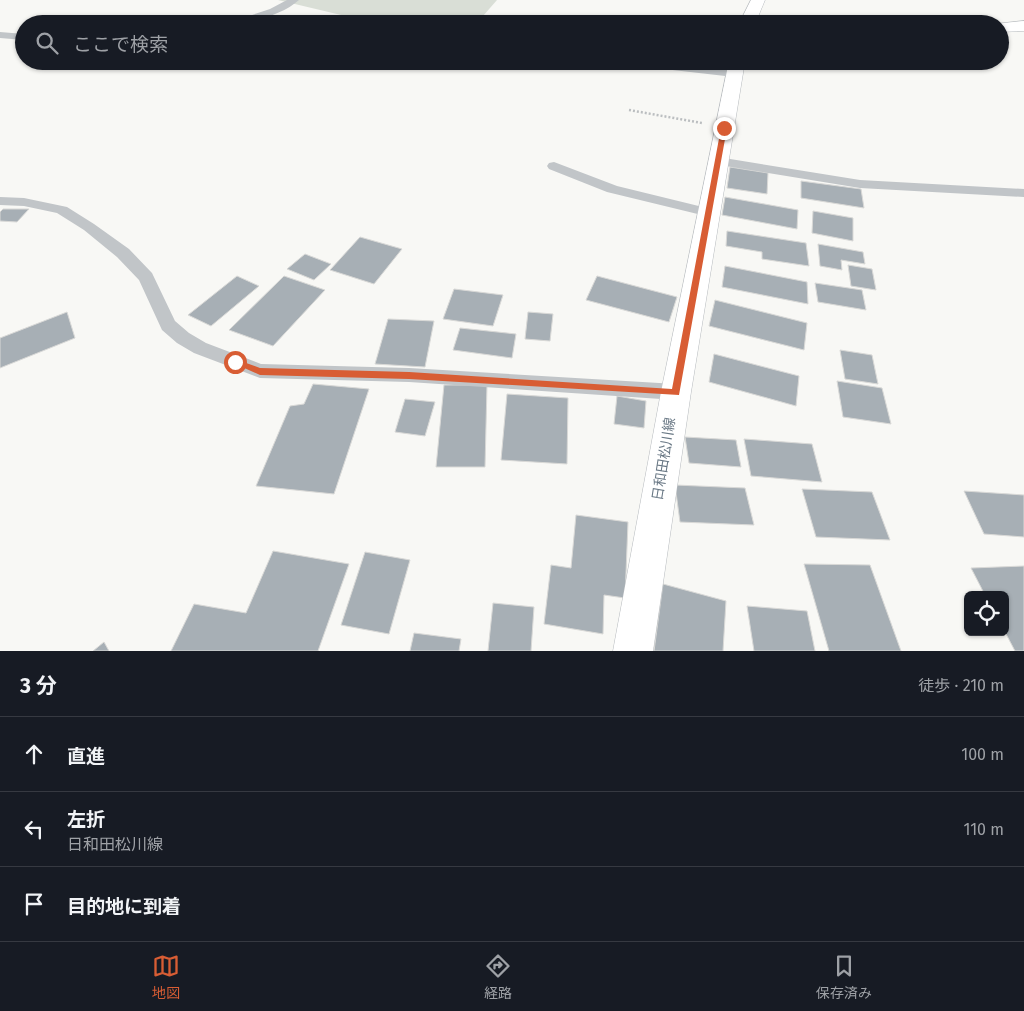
<!DOCTYPE html>
<html lang="ja">
<head>
<meta charset="utf-8">
<style>
  body { margin:0; font-family:"Fira Sans","Noto Sans JP",sans-serif; background:#20242c; color:#f1f3f6 }
  .controls { position:absolute; right:15px; bottom:15px; display:grid; overflow:hidden; border-radius:8px; box-shadow:0 1px 4px #0004 }
  .controls button { width:45px; height:45px; display:grid; place-items:center; padding:0; border:0; border-bottom:1px solid #363941; background:#171b24; color:#f1f3f6; font:25px sans-serif }
  .stop { position:absolute; width:15px; height:15px; margin:-11px; border:4px solid #d85d34; border-radius:50%; background:#fff }
  .stop.end { background:#d85d34; border-color:#fff; box-shadow:0 1px 5px #0008 }
  .list { margin:0; padding:0; list-style:none }
  h2 { display:flex; justify-content:space-between; align-items:center; height:65px; margin:0; padding:0 20px; font-size:21px }
  h2 small { font-size:16px; font-weight:400; color:#9ea1a6 }
  .list li { display:grid; grid-template-columns:32px 1fr auto; gap:15px; align-items:center; box-sizing:border-box; height:75px; padding:0 20px; border-top:1px solid #363941 }
  .list b { display:block; font-size:19px; white-space:nowrap }
  .list p { margin:0; font-size:16px; white-space:nowrap; color:#9ea1a6 }
  .list em { font-size:16px; font-style:normal; color:#9ea1a6 }
  .icon { flex:none; width:28px; height:28px; fill:none; stroke:currentColor; stroke-width:2; stroke-linecap:round; stroke-linejoin:round }
  .map { position:relative; flex:none; width:1024px; height:651px; overflow:hidden }
  .search { position:absolute; background:#171b24; box-shadow:0 1px 4px #0004; left:15px; right:15px; top:15px; height:55px; display:flex; align-items:center; gap:12px; box-sizing:border-box; padding:0 18px; border-radius:28px; color:#9ea1a6; font-size:19px }
  .sheet { height:290px; background:#171b24 }
  nav { display:flex; justify-content:space-around; align-items:center; box-sizing:border-box; height:70px; border-top:1px solid #363941; background:#171b24; font-size:14px; color:#9ea1a6 }
  nav a { display:grid; justify-items:center; gap:2px }
  nav .on { color:#d85d34 }
  .map>svg:first-child { display:block }
</style>
</head>
<body>
<div class="map">
<svg width="1024" height="651" viewBox="0 0 1024 651">
  <rect width="100%" height="100%" fill="#f8f8f5"/>
  <path fill="#d9ded6" d="M278 0H497L476 24H379Z"/>
  <g fill="#a7afb5" stroke="#d9d9d7">
    <path d="M730 167 768 173 767 194 727 188Z"/>
    <path d="M801 181 861 189 864 208 801 198Z"/>
    <path d="M725 197 798 210 797 229 722 215Z"/>
    <path d="M3 209H29L17 222 0 221V212Z"/>
    <path d="M813 211 853 218V241L812 233Z"/>
    <path d="M727 231 806 243 809 266 762 259V252L726 246Z"/>
    <path d="M360 237 402 249 374 284 330 270Z"/>
    <path d="M818 244 863 252 865 264 841 260 842 270 820 266Z"/>
    <path d="M305 254 331 264 314 280 287 269Z"/>
    <path d="M848 265 872 269 876 290 851 286Z"/>
    <path d="M725 266 807 282 808 304 722 287Z"/>
    <path d="M237 276 259 286 211 326 188 315Z"/>
    <path d="M284 276 325 290 273 346 229 330Z"/>
    <path d="M597 276 677 297 669 322 586 300Z"/>
    <path d="M815 283 862 290 866 310 818 302Z"/>
    <path d="M454 289 503 295 493 326 443 319Z"/>
    <path d="M715 300 807 323 804 350 709 326Z"/>
    <path d="M67 312 75 338 0 368V338Z"/>
    <path d="M528 312 553 314 550 341 525 339Z"/>
    <path d="M388 319 434 321 425 367 375 364Z"/>
    <path d="M460 328 516 334 512 358 453 350Z"/>
    <path d="M840 350 872 355 878 384 845 379Z"/>
    <path d="M714 354 799 376 796 406 709 382Z"/>
    <path d="M837 381 882 388 891 424 843 417Z"/>
    <path d="M313 384 369 389 334 494 256 486 290 406 304 404Z"/>
    <path d="M444 385H487L485 467H436Z"/>
    <path d="M507 394 568 398 567 464 501 460Z"/>
    <path d="M617 396 646 401 644 428 614 424Z"/>
    <path d="M405 399 435 402 425 436 395 432Z"/>
    <path d="M685 437 736 440 741 467 689 463Z"/>
    <path d="M744 439 812 444 822 482 751 476Z"/>
    <path d="M675 485 745 488 754 525 680 522Z"/>
    <path d="M802 489 872 492 890 540 816 537Z"/>
    <path d="M964 491 1024 495V537L984 534Z"/>
    <path d="M576 515 628 522 625 598 604 595 603 634 544 624 551 565 571 568Z"/>
    <path d="M273 551 349 564 318 651H171L194 604 246 613Z"/>
    <path d="M365 552 410 560 389 634 341 625Z"/>
    <path d="M804 564 870 565 901 651H829Z"/>
    <path d="M1024 566V651H1015L1005 632V595H985L971 568Z"/>
    <path d="M663 584 726 601 723 651H654Z"/>
    <path d="M493 603 534 607 531 651H488Z"/>
    <path d="M747 606 807 611 815 651H754Z"/>
    <path d="M414 633 461 639 459 651H410Z"/>
    <path d="M104 642 109 651H93Z"/>
  </g>
  <g fill="none" stroke-linecap="round" stroke-linejoin="round">
    <defs>
      <g id="secondary">
        <path d="M751 0H765L755 24H739Z"/>
        <path d="M1024 21V31L1000 32V24H995Z"/>
        <path d="M729 61H745L691 392 653 651H613L661 392Z"/>
      </g>
    </defs>
    <use href="#secondary" stroke="#b6babe" stroke-width="1"/>
    <path stroke="#bbbec0" stroke-width="2.5" stroke-dasharray="2 2" stroke-linecap="butt" d="M629 110 702 123"/>
    <g fill="#c1c5c8" fill-rule="evenodd">
      <path d="M287 0H299C281 16 248 24 225 24L270 9Z"/>
      <path d="M0 32 24 34V40L0 38Z"/>
      <path d="M615 61H650L734 71 739 74 734 77 620 64Z"/>
      <path d="M718 157 860 180 1024 189V197L860 188 713 164 711 161 713 158Z"/>
      <path d="M554 162 617 186 715 210 717 213 710 217 607 192 549 169 547 166 549 163Z"/>
      <path d="M0 197 24 198 67 207 94 224 129 249 152 273 175 321 189 333 206 343 261 364 409 368 676 384 683 387 686 392 683 397 676 400 409 382 260 378 194 353 177 343 162 330 139 280 117 257 84 230 57 213 24 206 0 205Z"/>
    </g>
    <use href="#secondary" fill="#fff" fill-rule="evenodd"/>
  </g>
  <path fill="#d85d34" d="M724 126 727 128 679 395 409 379 260 375 231 362 235 359 260 368 409 372 672 389 721 128Z"/>
  <g text-anchor="middle" dominant-baseline="central" stroke-width="5" stroke-linejoin="round" paint-order="stroke">
    <g font-size="14" fill="#687784" stroke="#fff">
      <text transform="translate(664 459) rotate(-81)">日和田松川線</text>
    </g>
  </g>
</svg>
<div class="controls">
<button><svg class="icon" aria-label="locate" viewBox="0 0 24 24"><circle cx="12" cy="12" r="6"/><path d="M12 2v4M12 18v4M2 12h4M18 12h4"/></svg></button>
</div>
<div class="stop" style="left:235px;top:362px"></div>
<div class="stop end" style="left:724px;top:128px"></div>
<div class="search"><svg class="icon" aria-label="search" viewBox="0 0 24 24"><circle cx="10" cy="10" r="6"/><path d="M15 15l6 6"/></svg>ここで検索</div>
</div>
<section class="sheet">
<h2>3 分<small>徒歩 · 210 m</small></h2>
<ul class="list">
<li><svg class="icon" aria-label="ahead" viewBox="0 0 24 24"><path d="M12 20V5M6 11l6-6 6 6"/></svg><div><b>直進</b></div><em>100 m</em></li>
<li><svg class="icon" aria-label="left" viewBox="0 0 24 24"><path d="M17 20v-9H6M10 6l-5 5 5 5"/></svg><div><b>左折</b><p>日和田松川線</p></div><em>110 m</em></li>
<li><svg class="icon" aria-label="arrive" viewBox="0 0 24 24"><path d="M6 21V4h12l-3 4 3 4H6"/></svg><div><b>目的地に到着</b></div></li>
</ul>
</section>
<nav>
<a class="on"><svg class="icon" aria-label="map" viewBox="0 0 24 24"><path d="M3 6l6-2 6 2 6-2v14l-6 2-6-2-6 2zM9 4v14M15 6v14"/></svg>地図</a>
<a><svg class="icon" aria-label="directions" viewBox="0 0 24 24"><path d="M12 3l9 9-9 9-9-9zM9 14v-3h6M13 9l2 2-2 2"/></svg>経路</a>
<a><svg class="icon" aria-label="saved" viewBox="0 0 24 24"><path d="M7 4h10v16l-5-4-5 4z"/></svg>保存済み</a>
</nav>
</body>
</html>
